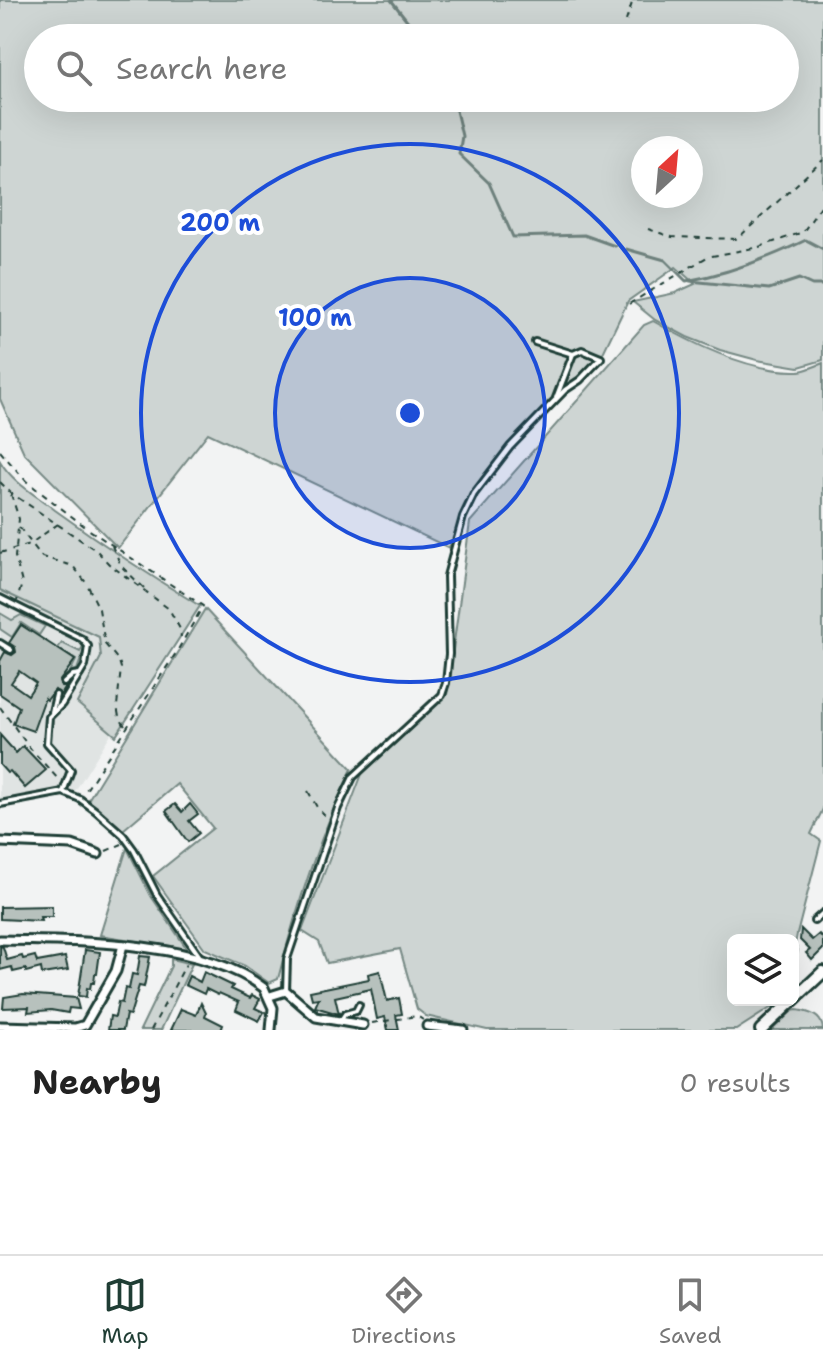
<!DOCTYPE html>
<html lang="en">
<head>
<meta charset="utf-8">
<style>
  body { margin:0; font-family:"Shantell Sans",sans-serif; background:#f2f2f2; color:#222 }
  .controls { position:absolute; right:24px; bottom:24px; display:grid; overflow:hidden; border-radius:12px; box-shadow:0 8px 32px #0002 }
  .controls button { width:72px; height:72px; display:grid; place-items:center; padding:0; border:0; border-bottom:2px solid #e0e0e0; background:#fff; color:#222; font:40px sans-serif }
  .compass { position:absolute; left:631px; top:136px; width:72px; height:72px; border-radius:50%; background:#fff; box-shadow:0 8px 32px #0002; rotate:26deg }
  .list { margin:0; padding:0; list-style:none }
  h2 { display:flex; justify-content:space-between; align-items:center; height:104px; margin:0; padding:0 32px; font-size:34px }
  h2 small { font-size:26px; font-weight:400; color:#767676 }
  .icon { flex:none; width:44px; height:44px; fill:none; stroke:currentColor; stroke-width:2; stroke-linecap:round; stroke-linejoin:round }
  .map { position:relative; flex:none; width:823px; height:1030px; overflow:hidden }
  .search { position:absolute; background:#fff; box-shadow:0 8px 32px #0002; left:24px; right:24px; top:24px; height:88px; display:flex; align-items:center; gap:20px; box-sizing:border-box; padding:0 28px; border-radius:44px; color:#767676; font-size:30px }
  .sheet { height:224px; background:#fff }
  nav { display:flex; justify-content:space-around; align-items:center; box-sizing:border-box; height:112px; border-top:2px solid #e0e0e0; background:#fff; font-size:22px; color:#767676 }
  nav a { display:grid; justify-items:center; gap:4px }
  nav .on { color:#1f3d34 }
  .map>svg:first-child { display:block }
</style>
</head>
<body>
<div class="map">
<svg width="823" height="1030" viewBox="0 0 823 1030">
  <rect width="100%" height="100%" fill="#f2f3f3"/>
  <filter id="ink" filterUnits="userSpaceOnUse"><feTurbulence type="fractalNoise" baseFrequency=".0125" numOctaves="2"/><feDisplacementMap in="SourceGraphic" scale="16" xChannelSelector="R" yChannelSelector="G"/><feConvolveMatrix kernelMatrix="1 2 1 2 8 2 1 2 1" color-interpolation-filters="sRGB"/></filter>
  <g filter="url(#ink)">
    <path fill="#e0e4e3" d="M0 590 99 637 101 657 77 703 112 732 72 796 0 809Z"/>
    <g fill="#ced5d3" stroke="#768984" stroke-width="2" fill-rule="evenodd">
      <path d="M0 0H823V360L799 367 757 360 720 350 687 337 655 320 633 302 675 293 695 284 676 267 628 301 603 353 546 415 509 446 482 477 462 513 449 548 208 433 118 548 24 453 0 399ZM38 38H785V98H38ZM643 148H691V196H643Z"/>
      <path d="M653 321C693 344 751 373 799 371 807 370 816 366 823 363V809L811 834 821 841 797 934 795 945 798 950 793 972V940H733V1000H783L736 1030H487L426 1016 417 1009 400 949 327 963 319 942 302 931 362 774 447 695 470 522 644 325Z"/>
      <path d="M0 461C12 482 37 496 55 510 102 544 150 576 200 606L116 736 77 703 101 657 99 637 0 590Z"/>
      <path d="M205 609 352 769C320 834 296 908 278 979L269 983 245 966 205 949 153 876 213 828 177 784 123 830 88 800Z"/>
      <path d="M0 613 12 620 21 615 45 626 39 635 21 623 12 637 0 629Z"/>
      <path d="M62 643 80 652 83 646 85 647 77 670 69 674 76 660 58 648Z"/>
      <path d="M127 848 151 896 187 949 100 935Z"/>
      <path d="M171 959 192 964 161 1030H140L171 966Z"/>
      <path d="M797 1010C809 1012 822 1015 823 1030H772L792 1011Z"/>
    </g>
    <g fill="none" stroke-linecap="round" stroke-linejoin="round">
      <g stroke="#6d807b" stroke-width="3">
        <path d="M391 0 421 38"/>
        <path d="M453 98 462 136 459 154 489 183 513 237 584 235 615 246"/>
        <path d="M626 249 665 260 686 281C727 274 769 258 806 240L823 249"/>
        <path d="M690 281 769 289 799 279 812 285H823"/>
      </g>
    </g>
    <g fill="#b7c1bd" stroke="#1f3d34" stroke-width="2" fill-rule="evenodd">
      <path d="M21 625 75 660 59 682 61 687H66L61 695 55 690 47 700 45 698 33 731 13 724 19 707 0 694V661L5 652 12 655 16 652 15 647 9 643ZM19 671 36 683 28 695 11 683Z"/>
      <path d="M0 735 16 753 23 746 46 770 25 788 10 771 7 773 0 765Z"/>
      <path d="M175 804 182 812 190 804 198 814 189 821 199 833 188 842 166 811Z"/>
      <path d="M52 906V917H40L41 921 0 919V907Z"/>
      <path d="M801 929 812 940 819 934 823 938V949L812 960 806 953 810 950 800 940Z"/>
      <path d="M0 946 3 947 7 960 22 956 23 959 35 956 37 962 65 957 68 970 42 974 41 968 26 972V969L13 972 12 967 0 970Z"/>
      <path d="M85 950 100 952 97 974H95L94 983H91L90 989 87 988 86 997 78 996Z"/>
      <path d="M140 956 150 957 144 987 139 986 130 1015 126 1014 123 1030H108L110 1016 115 1017 118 1002 122 1003 125 988 129 989 132 974 137 975Z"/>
      <path d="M380 971 387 1001 399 998 402 1014 396 1015 399 1030H388L385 1017 377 1019 371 989 335 997 339 1014 315 1007 319 998 312 999 310 991 369 979 368 974Z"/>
      <path d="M204 972 233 986 231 989 250 998 252 995 260 999 255 1008 264 1012 259 1021 236 1010 239 1002 219 993 218 995 206 989 204 994 185 985 189 976 200 982Z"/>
      <path d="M23 994 76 998 79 1009 69 1008 68 1013 51 1010 28 1012 29 1007 3 1008 4 997Z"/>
      <path d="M201 1003 206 1013 205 1016 223 1025 221 1030H171L181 1009 196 1015Z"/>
    </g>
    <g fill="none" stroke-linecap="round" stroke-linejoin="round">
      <defs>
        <g id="lane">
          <path d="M556 398 573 354"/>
          <path d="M0 598 82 639 88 646 85 666 62 704 49 717 47 743 71 770 63 792"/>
          <path d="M0 643 11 650"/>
          <path d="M64 683 73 675 80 674"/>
          <path d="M52 712 56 695"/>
          <path d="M0 804 63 792 80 799 96 811 123 835 134 850 157 895 200 957"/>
          <path d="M814 921 823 913"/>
          <path d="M286 991 287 959 338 808 353 777 442 695 446 683 449 654 447 576 463 517 474 494 510 447 565 390 580 380 601 358 582 350 573 354 535 342"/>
          <path d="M341 1020 345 1014 356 1011 359 1005"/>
        </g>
        <g id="street">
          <path d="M0 842 72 845 98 854"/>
          <path d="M0 940C76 941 202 940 264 988L273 1008 271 1030"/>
          <path d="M270 996 286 991 316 1017 363 1025"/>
          <path d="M0 1026 75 1028 85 1025 116 971 123 945"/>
          <path d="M427 1026 463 1030"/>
        </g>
        <path id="secondary" d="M761 1030 823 972"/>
      </defs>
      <use href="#lane" stroke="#1f3d34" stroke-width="10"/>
      <use href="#street" stroke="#1f3d34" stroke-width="13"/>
      <use href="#secondary" stroke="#1f3d34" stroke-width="16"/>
      <g stroke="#1f3d34" stroke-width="2" stroke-dasharray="6 6" stroke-linecap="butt">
        <path d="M626 21 633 0"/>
        <path d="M648 229 672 237 737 239 823 160"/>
        <path d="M629 304 707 257 759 247 803 232 823 203"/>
        <path d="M0 451 26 481 88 529 203 606 176 653 84 793"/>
        <path d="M0 482 11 493 97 551 109 564 169 609 180 629 181 637"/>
        <path d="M11 494 19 519 15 557 22 583 17 601"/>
        <path d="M19 527 42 557 73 566 87 584 99 609 105 644 119 661 121 668 117 706 119 717 125 726"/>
        <path d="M112 546 122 567 144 588"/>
        <path d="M0 553 30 544 58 524"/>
        <path d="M0 707 29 747 59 780"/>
        <path d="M308 791 318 809 328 819"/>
        <path d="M106 851 122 844"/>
        <path d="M372 1023 417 1016 423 1020"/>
        <path d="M151 1030 186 964"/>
      </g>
      <use href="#lane" stroke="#fff" stroke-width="4"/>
      <use href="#street" stroke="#fff" stroke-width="7"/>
      <use href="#secondary" stroke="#fff" stroke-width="10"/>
    </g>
  </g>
  <circle cx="410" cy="413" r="135" fill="#1d4ed8" fill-opacity=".12"/>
  <g fill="none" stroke="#1d4ed8" stroke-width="4">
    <circle cx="410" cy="413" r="135"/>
    <circle cx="410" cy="413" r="269"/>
  </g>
  <circle cx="410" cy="413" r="12" fill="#1d4ed8" stroke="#fff" stroke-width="4"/>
  <g font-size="24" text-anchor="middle" font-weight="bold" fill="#1d4ed8" stroke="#fff" stroke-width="8" stroke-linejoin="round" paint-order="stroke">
    <text x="220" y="231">200 m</text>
    <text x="315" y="326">100 m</text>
  </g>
</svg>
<div class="controls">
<button><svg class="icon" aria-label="layers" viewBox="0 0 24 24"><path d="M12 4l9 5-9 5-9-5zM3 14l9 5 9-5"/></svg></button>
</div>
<svg class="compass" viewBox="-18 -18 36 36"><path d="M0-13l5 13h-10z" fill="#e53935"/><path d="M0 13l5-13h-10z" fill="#767676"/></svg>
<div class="search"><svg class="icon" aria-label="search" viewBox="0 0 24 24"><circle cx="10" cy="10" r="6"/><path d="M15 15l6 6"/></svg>Search here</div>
</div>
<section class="sheet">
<h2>Nearby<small>0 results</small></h2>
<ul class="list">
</ul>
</section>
<nav>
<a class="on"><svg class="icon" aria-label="map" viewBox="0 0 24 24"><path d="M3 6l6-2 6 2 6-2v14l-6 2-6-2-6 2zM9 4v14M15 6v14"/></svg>Map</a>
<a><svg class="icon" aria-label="directions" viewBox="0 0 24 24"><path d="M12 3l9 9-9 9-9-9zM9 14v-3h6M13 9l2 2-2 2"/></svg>Directions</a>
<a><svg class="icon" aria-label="saved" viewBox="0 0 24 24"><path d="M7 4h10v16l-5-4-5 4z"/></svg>Saved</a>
</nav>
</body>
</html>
